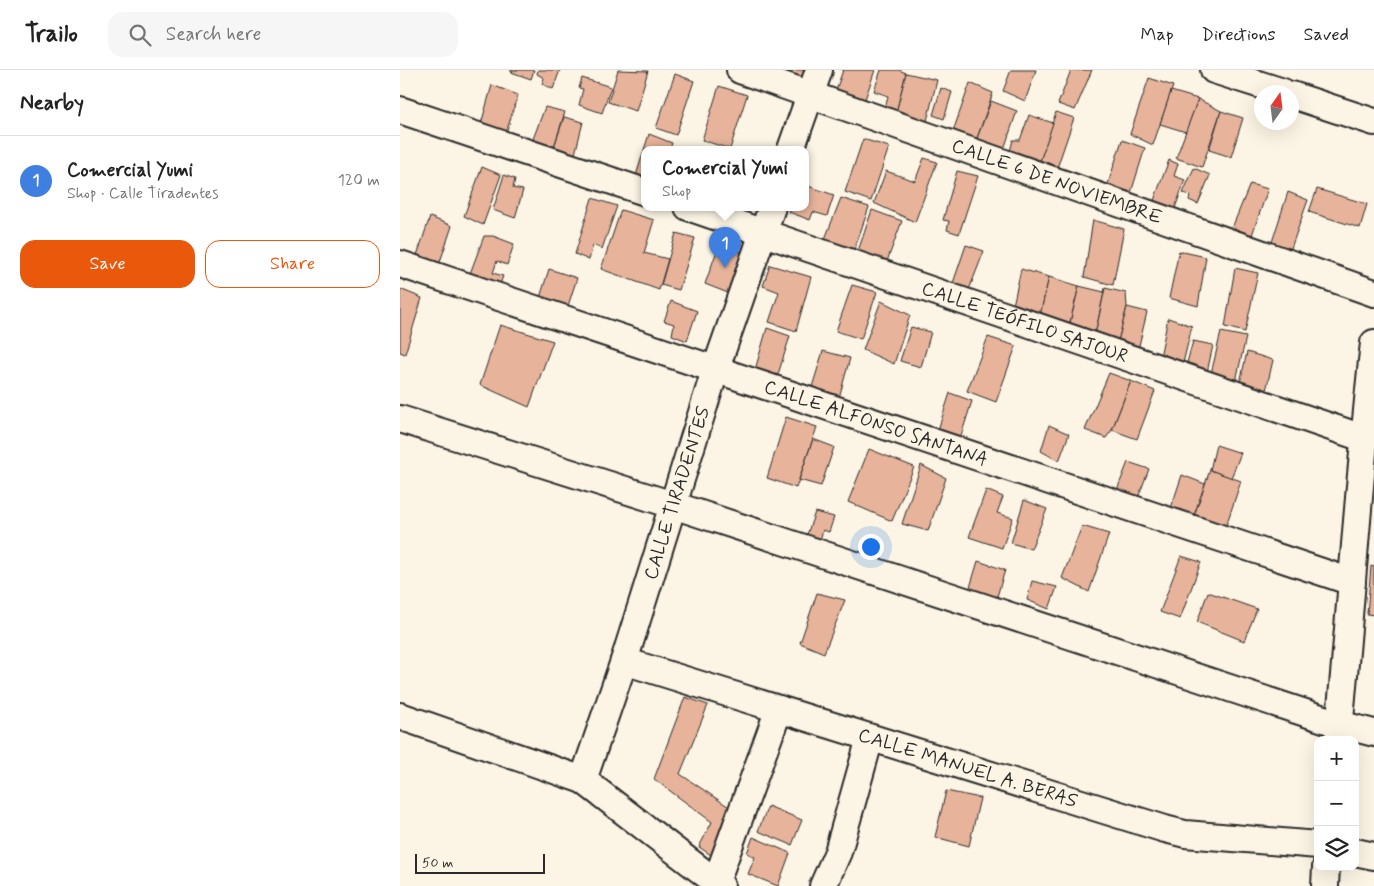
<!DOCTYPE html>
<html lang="en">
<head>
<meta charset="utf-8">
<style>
  body { margin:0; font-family:Mynerve,sans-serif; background:#f6f6f6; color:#222 }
  .controls { position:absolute; right:15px; bottom:15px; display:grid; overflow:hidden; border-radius:10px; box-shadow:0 5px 20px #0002 }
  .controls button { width:45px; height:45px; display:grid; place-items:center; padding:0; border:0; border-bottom:1px solid #e0e0e0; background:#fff; color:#222; font:25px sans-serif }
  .compass { position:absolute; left:854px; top:15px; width:45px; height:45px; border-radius:50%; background:#fff; box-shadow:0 5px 20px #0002; rotate:14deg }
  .scale { position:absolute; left:15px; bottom:12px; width:130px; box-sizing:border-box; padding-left:5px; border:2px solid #2b2b2b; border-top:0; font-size:14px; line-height:18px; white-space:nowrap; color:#2b2b2b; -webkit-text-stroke:4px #fcf5e5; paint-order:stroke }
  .you { position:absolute; left:470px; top:476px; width:18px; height:18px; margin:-12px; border:4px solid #fff; border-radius:50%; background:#1a73e8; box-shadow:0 0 0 8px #1a73e833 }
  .badge { display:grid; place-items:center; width:32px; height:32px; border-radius:50%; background:#ea580c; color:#fff; font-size:16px; font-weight:700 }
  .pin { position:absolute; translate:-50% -41px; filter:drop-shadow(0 1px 2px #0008) }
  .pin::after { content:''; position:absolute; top:26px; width:18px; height:15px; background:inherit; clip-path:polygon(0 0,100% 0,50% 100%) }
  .popup { position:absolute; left:241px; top:76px; width:168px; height:65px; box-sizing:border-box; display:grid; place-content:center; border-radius:10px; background:#fff; filter:drop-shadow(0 1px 4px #0005); font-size:16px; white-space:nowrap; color:#767676 }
  .popup b { font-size:19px; color:#222 }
  .popup::after { content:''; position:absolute; left:50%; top:100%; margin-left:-10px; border:10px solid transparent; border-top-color:#fff }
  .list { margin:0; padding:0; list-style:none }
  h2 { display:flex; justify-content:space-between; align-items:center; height:65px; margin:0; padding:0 20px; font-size:21px }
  h2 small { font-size:16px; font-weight:400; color:#767676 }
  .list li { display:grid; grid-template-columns:32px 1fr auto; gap:15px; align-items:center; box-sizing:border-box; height:90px; padding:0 20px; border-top:1px solid #e0e0e0 }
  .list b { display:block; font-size:19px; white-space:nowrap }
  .list p { margin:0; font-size:16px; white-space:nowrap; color:#767676 }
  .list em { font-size:16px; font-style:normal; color:#767676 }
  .actions { display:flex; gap:10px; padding:15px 20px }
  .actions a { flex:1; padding:11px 0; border:1px solid #ea580c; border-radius:15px; text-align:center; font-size:18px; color:#ea580c }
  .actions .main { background:#ea580c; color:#fff }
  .icon { flex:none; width:28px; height:28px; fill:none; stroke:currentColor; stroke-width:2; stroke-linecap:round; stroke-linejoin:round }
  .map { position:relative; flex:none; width:974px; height:816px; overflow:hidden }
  header { display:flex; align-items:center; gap:30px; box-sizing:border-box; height:70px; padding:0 25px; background:#fff; border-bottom:1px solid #e0e0e0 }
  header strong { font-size:24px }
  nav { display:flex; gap:28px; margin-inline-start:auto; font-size:18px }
  .search { width:350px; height:45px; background:#f6f6f6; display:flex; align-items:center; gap:12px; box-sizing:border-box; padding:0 18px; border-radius:15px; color:#767676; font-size:19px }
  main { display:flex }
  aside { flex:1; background:#fff }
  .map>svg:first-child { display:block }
</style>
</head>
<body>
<header>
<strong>Trailo</strong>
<div class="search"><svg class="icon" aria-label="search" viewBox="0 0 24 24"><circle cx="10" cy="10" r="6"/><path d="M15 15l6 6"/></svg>Search here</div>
<nav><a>Map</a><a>Directions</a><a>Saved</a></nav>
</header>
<main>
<aside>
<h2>Nearby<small></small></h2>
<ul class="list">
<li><span class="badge" style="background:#3f7fe0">1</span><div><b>Comercial Yumi</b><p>Shop · Calle Tiradentes</p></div><em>120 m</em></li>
</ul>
<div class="actions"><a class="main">Save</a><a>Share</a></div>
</aside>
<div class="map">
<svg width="974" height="816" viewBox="0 0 974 816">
  <rect width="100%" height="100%" fill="#fcf5e5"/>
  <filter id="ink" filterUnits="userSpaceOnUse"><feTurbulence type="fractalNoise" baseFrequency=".02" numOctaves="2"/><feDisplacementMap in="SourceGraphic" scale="10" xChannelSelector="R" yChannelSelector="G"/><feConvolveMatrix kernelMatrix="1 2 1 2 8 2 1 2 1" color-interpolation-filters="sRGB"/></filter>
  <g filter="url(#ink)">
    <g fill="#e7b39a" stroke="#2b2b2b">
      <path d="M111 0H134L131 9 111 2Z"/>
      <path d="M138 0H160L153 19 142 14 144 8 137 4Z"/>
      <path d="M218 0 248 1 236 41 208 32Z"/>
      <path d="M381 0H411L408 9Z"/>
      <path d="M443 0H475L462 38 433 29Z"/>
      <path d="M481 0H499L506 3 495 47 484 42 488 26 474 21Z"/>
      <path d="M611 0H636L625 31 603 21Z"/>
      <path d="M671 0H692L675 40 658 34Z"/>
      <path d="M506 3 537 10 526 55 495 47Z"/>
      <path d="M275 4 294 11 276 65 256 58Z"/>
      <path d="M182 8 211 17 202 43 179 35 183 19 179 18Z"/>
      <path d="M749 8 773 16 753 75 730 64Z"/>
      <path d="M570 13 593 23 576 71 551 67Z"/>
      <path d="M92 15 118 25 106 63 81 54Z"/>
      <path d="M319 16 347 25 330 79 302 70Z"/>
      <path d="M541 18 552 22 544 49 533 45Z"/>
      <path d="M771 21 798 29 786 62 760 54Z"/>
      <path d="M798 29 821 41 802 97 776 88Z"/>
      <path d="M591 31 617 41 603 82 576 71Z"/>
      <path d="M145 37 165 42 152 83 130 77Z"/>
      <path d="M821 41 843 48 831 87 809 80Z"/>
      <path d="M656 42 674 48 656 101 639 94Z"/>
      <path d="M629 45 653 53 639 94 609 85 613 70H620Z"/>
      <path d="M164 47 183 52 174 88 152 83Z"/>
      <path d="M249 64 272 73 270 79H245V116L234 112Z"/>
      <path d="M463 69 489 77 471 131 445 122Z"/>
      <path d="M722 70 745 78 730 126 707 117Z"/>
      <path d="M524 88 537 92 515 152 474 133 486 101 515 111Z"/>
      <path d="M769 90 778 94 774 106 785 110 774 141 753 133Z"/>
      <path d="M82 97 101 105 83 155 64 146Z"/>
      <path d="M794 98 810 105 798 134 789 130 790 125 783 123Z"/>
      <path d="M557 101 578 106 559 164 547 160 549 151 543 150Z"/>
      <path d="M104 105 115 109 113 118 123 120 115 148 93 140Z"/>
      <path d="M850 114 868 119 852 165 832 158Z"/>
      <path d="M405 115 434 125 427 146 413 142 410 150 389 142 391 137H405Z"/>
      <path d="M917 119 967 134 960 158 909 142Z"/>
      <path d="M888 122 908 130 890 181 872 172Z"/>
      <path d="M192 128 217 136 202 179 193 175 189 190 175 184Z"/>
      <path d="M441 128 469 137 452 186 423 174Z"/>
      <path d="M221 140 254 150 244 183 268 189 259 220 201 199Z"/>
      <path d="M472 140 502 151 486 194 457 184Z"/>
      <path d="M30 147 52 156 37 201 14 194Z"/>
      <path d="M693 150 724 159 713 215 684 207Z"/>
      <path d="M276 163 295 168 279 220 261 215Z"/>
      <path d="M84 166H93L114 174 107 195 97 191 93 203 103 206 98 220 68 209Z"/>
      <path d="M319 175 348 184 333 225 305 214Z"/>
      <path d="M566 175 584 181 567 225 551 219Z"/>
      <path d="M779 181 806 187 798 236 769 228Z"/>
      <path d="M370 195 411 207 396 261 369 252 379 222 363 216Z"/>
      <path d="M835 198 858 203 845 262 825 257Z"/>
      <path d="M149 199 177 208 166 242 138 234Z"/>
      <path d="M621 199 649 207 639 250 612 240Z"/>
      <path d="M649 207 679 216 669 256 639 250Z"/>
      <path d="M452 215 477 222 461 269 436 261Z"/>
      <path d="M679 216 704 222 695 265 668 261Z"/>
      <path d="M705 218 726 223 727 237 716 279 694 270Z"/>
      <path d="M0 219 22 228 5 284 0 282Z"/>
      <path d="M271 231 297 241 287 271 272 265 274 254 264 251Z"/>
      <path d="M481 231 510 245 494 294 463 280Z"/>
      <path d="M727 237 747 242 737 284 716 279Z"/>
      <path d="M768 248 792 256 782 297 759 292Z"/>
      <path d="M100 255 153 271 129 337 80 315Z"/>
      <path d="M511 257 531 262 521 297 500 291Z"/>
      <path d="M367 258 390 266 375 314 353 307Z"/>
      <path d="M821 262 846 267 835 315 810 308Z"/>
      <path d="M588 267 616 276 596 332 567 321Z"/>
      <path d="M793 271 813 275 806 307 785 300Z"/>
      <path d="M423 281 450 288 437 335 409 327Z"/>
      <path d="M847 282 873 290 865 325 839 317Z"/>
      <path d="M709 303 731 311 712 360 706 368 685 360Z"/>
      <path d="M731 311 755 321 737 369 712 360Z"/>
      <path d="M550 323 572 331 559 372 537 363Z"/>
      <path d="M386 347 417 357 396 418 367 408Z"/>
      <path d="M649 355 669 364 659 391 641 381Z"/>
      <path d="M413 369 434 377 421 416 399 410Z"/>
      <path d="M816 375 841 383 831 408 810 400Z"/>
      <path d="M469 379 514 397 492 451 448 432Z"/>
      <path d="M728 392 749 399 736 433 715 425Z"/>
      <path d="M521 395 546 408 528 461 502 454Z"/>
      <path d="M810 400 841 411 824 462 792 451Z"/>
      <path d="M782 405 805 414 792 451 769 444Z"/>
      <path d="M586 420 603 427 597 443 613 448 602 478 569 467Z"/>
      <path d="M624 430 647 439 631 479 611 473Z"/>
      <path d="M415 442 434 447 429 462 423 460 418 477 404 473Z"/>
      <path d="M682 456 709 464 689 522 662 508Z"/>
      <path d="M781 486 801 492 780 549 760 542Z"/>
      <path d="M578 491 605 500 595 533 568 524Z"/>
      <path d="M971 496 974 497V545L967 544Z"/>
      <path d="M632 511 657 517 649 539 627 530Z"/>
      <path d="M808 522 857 539 844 571 797 552Z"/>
      <path d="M417 523 445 530 424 583 400 573Z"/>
      <path d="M285 627 308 635 280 704 338 743 314 787 299 777 312 752 254 709Z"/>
      <path d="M546 721 580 728 569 776 535 767Z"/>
      <path d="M368 736 402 750 392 775 358 761Z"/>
      <path d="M353 767 390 783 378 816 348 804 355 787 347 783Z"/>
    </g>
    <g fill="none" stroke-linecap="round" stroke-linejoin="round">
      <defs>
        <g id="minor">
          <path id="s1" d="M340 0 974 223"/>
          <path d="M814 0 883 22"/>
          <path d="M892 25 974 52"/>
          <path d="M0 40 245 122"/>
          <path d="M391 79 419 0"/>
          <path id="s2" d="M288 137 963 368"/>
          <path id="s3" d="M0 194 952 512"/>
          <path d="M0 349 273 435 939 654 974 663"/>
          <path id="s4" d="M224 591 765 759 785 764 918 775"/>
          <path d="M0 646 183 710 321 816"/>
          <path d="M938 670C951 537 959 405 974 273"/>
          <path id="s5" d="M183 710 224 591 315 301 372 137"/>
          <path d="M955 782 974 786"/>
          <path d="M316 812 379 639"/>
          <path d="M423 816 438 782 470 668"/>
          <path d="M925 816 926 797"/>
        </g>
      </defs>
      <use href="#minor" stroke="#2b2b2b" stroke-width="30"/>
      <use href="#minor" stroke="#fcf5e5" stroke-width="26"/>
    </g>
  </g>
  <g text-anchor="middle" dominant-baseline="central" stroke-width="4" stroke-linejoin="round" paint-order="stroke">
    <g font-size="19" fill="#2b2b2b" stroke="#fcf5e5">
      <text stroke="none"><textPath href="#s1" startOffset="336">CALLE 6 DE NOVIEMBRE</textPath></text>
      <text stroke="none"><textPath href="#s2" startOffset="356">CALLE TEÓFILO SAJOUR</textPath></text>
      <text stroke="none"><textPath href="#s3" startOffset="502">CALLE ALFONSO SANTANA</textPath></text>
      <text stroke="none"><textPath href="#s5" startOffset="302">CALLE TIRADENTES</textPath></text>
      <text stroke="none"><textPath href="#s4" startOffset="360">CALLE MANUEL A. BERAS</textPath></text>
    </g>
  </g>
</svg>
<div class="controls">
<button>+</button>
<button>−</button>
<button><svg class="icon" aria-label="layers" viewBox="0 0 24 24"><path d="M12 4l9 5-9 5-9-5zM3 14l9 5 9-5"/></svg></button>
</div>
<svg class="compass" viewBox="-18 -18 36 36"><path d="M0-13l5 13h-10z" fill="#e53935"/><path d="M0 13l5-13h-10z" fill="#767676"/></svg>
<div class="scale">50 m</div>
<div class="you"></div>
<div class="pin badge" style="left:325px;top:198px;background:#3f7fe0">1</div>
<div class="popup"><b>Comercial Yumi</b>Shop</div>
</div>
</main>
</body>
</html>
